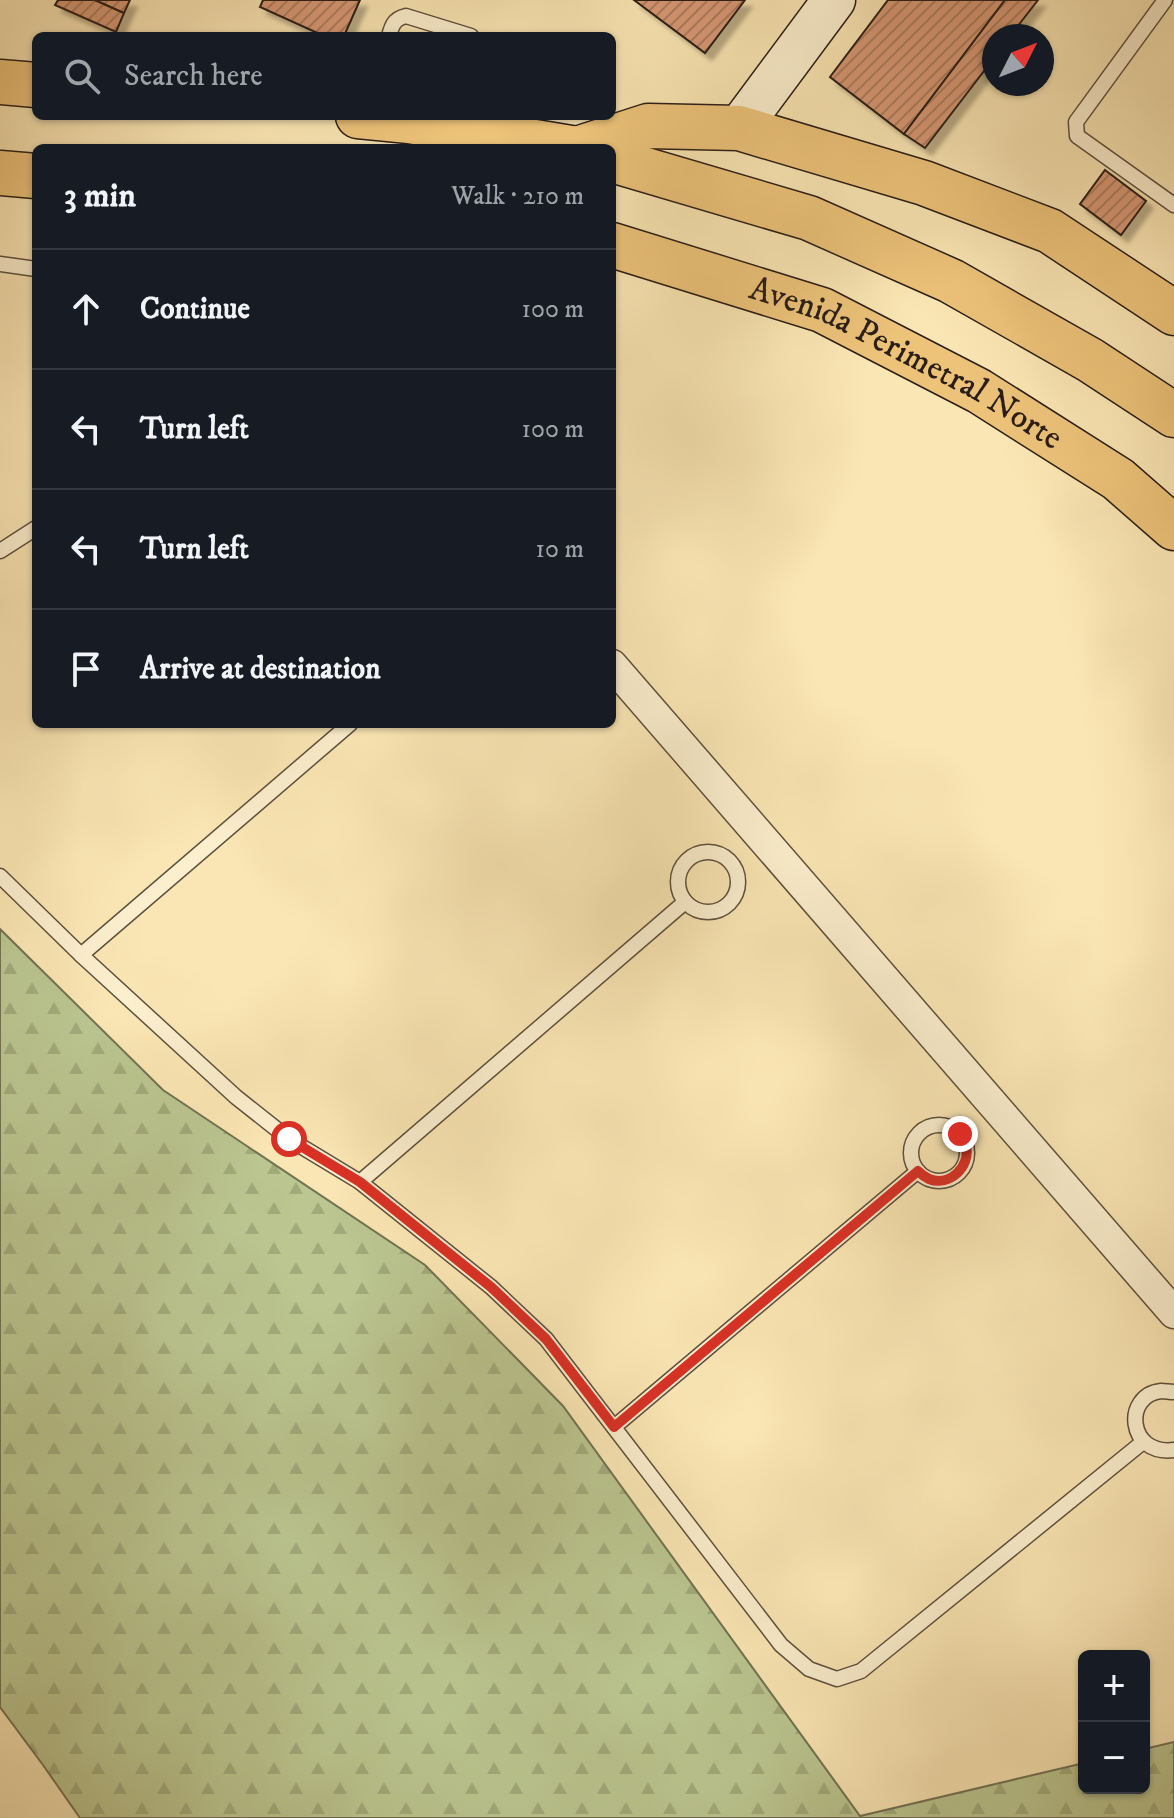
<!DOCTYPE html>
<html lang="en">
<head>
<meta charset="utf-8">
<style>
  body { margin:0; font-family:"IM FELL DW Pica",serif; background:#242831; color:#f1f3f6 }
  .controls { position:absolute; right:24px; bottom:24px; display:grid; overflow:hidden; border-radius:12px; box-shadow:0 2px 6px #0004 }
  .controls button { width:72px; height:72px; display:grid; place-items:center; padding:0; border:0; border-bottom:2px solid #363941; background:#171b24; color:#f1f3f6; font:40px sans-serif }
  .compass { position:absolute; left:982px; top:24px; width:72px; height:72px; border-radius:50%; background:#171b24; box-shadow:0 2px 6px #0004; rotate:48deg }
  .stop { position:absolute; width:24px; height:24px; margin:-18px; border:6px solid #d93025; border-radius:50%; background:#fff }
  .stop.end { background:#d93025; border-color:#fff; box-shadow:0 2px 8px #0008 }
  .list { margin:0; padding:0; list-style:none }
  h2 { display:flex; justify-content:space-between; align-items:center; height:104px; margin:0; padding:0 32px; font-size:34px }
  h2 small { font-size:26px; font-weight:400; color:#9ea1a6 }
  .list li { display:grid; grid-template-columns:52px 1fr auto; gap:24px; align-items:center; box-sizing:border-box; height:120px; padding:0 32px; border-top:2px solid #363941 }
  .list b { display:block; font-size:30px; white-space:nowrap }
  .list em { font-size:26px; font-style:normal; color:#9ea1a6 }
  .icon { flex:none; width:44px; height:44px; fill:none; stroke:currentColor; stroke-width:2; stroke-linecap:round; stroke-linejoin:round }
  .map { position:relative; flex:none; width:1174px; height:1818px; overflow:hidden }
  .search { position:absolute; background:#171b24; box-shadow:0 2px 6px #0004; left:32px; top:32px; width:584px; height:88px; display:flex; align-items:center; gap:20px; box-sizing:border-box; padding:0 28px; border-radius:12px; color:#9ea1a6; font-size:30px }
  .panel { position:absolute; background:#171b24; box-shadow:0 2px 6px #0004; left:32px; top:144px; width:584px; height:584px; border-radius:12px }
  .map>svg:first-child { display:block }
</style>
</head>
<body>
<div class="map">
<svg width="1174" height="1818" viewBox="0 0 1174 1818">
  <defs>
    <pattern id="forest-firs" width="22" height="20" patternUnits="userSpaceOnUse" patternTransform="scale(2)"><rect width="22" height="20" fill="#bbc690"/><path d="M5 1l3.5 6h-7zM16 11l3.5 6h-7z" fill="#a1aa7b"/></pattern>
    <pattern id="building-hatch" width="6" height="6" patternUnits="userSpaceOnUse" patternTransform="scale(2)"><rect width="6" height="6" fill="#d69874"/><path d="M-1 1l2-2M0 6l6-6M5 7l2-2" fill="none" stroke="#ae7b5e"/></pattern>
    <filter id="shadow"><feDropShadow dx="7" dy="7" stdDeviation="2" flood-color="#0004"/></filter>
  </defs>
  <rect width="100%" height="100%" fill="#fae6b4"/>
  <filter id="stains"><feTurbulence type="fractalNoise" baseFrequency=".0025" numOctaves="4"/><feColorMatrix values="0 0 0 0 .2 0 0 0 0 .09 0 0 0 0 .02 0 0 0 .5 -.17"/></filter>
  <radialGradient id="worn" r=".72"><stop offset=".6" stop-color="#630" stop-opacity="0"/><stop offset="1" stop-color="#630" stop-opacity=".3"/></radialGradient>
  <path fill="url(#forest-firs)" stroke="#727254" stroke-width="2" d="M0 929 163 1090 425 1265 563 1406 860 1816 1084 1763V1788H1144V1749L1174 1742V1818H80L43 1765 0 1707Z"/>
  <g fill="url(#building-hatch)" stroke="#2a1e17" stroke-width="2" filter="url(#shadow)">
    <path d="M58 0H95L124 13 116 32 55 5Z"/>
    <path d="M95 0H130L124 13Z"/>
    <path d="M263 0H360L344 36H324L260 7Z"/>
    <path d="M634 0H745L705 53Z"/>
    <path d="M888 0H1005L904 134 830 77Z"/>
    <path d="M1005 0H1038L1010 36H994V58L925 148 904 134Z"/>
    <path d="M1105 170 1146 201 1121 235 1080 204Z"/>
  </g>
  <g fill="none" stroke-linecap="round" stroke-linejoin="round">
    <defs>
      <g id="lane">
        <path d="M1165 0 1076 122 1077 136 1174 205"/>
        <path d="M389 36C392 25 394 19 406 16L471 36"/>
        <path d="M0 264 36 269"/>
        <path d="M0 551 36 528"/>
        <circle cx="708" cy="882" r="30"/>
        <path d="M0 876 81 955 236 1097 289 1139 360 1182 491 1287 546 1339 781 1645 809 1669 837 1679 861 1671 1143 1442"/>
        <path d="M81 955 350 724"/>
        <circle cx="939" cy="1153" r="28"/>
        <path d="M360 1182 685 902"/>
        <path d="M1174 1392C1170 1392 1165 1391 1161 1391 1123 1395 1127 1456 1174 1450"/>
        <path d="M614 1427 918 1171"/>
      </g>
      <path id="street" d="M612 665 1174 1313"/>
      <path id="secondary" d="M739 128 834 0"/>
      <g id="highway">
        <path d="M0 82 36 85"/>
        <path d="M358 116 409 121 571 148"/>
        <path d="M580 148 648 126 739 128 924 183 1050 231 1174 313"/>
        <path d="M612 160 809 218 951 281 1090 360 1174 415"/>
        <path d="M0 173 36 176"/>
        <path id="s1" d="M612 245 822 310 979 391 1118 479 1174 528"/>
      </g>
    </defs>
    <use href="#lane" stroke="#5e503e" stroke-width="17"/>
    <use href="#street" stroke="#5e503e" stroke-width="33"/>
    <use href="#secondary" stroke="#2a1e17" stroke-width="45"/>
    <use href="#highway" stroke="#2a1e17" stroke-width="47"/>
    <use href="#lane" stroke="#fcefce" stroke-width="14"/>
    <use href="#street" stroke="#fcefce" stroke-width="30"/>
    <use href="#secondary" stroke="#fcefce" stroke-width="42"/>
    <use href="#highway" stroke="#edc37a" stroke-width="44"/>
  </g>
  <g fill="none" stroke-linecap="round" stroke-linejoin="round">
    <path stroke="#d93025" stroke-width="10" d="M289 1139 360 1182 491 1287 546 1339 614 1427 918 1171C921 1174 925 1177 929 1179 949 1187 971 1167 966 1146 965 1142 962 1138 960 1134"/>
  </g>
  <g text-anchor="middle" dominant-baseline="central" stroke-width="8" stroke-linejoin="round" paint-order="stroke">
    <g font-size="34" fill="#2a1e17" stroke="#fcefce">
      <text stroke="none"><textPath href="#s1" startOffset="318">Avenida Perimetral Norte</textPath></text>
    </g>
  </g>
  <rect width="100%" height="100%" filter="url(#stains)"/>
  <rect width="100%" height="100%" fill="url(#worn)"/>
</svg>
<div class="controls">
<button>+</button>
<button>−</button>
</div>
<svg class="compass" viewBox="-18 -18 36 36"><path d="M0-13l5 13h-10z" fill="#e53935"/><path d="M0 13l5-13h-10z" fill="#9ea1a6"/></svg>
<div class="stop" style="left:289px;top:1139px"></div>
<div class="stop end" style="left:960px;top:1134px"></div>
<div class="search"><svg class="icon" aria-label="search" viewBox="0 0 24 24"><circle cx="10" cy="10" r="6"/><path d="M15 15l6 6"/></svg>Search here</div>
<section class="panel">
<h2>3 min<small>Walk · 210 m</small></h2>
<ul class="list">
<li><svg class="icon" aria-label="ahead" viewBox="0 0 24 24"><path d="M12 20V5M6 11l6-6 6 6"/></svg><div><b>Continue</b></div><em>100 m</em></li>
<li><svg class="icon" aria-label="left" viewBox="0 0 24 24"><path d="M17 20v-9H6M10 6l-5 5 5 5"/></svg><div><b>Turn left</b></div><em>100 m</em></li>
<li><svg class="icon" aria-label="left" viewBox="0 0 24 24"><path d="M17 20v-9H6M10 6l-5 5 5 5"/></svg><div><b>Turn left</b></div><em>10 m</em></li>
<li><svg class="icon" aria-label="arrive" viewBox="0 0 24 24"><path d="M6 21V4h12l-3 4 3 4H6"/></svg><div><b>Arrive at destination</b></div></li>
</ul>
</section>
</div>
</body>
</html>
